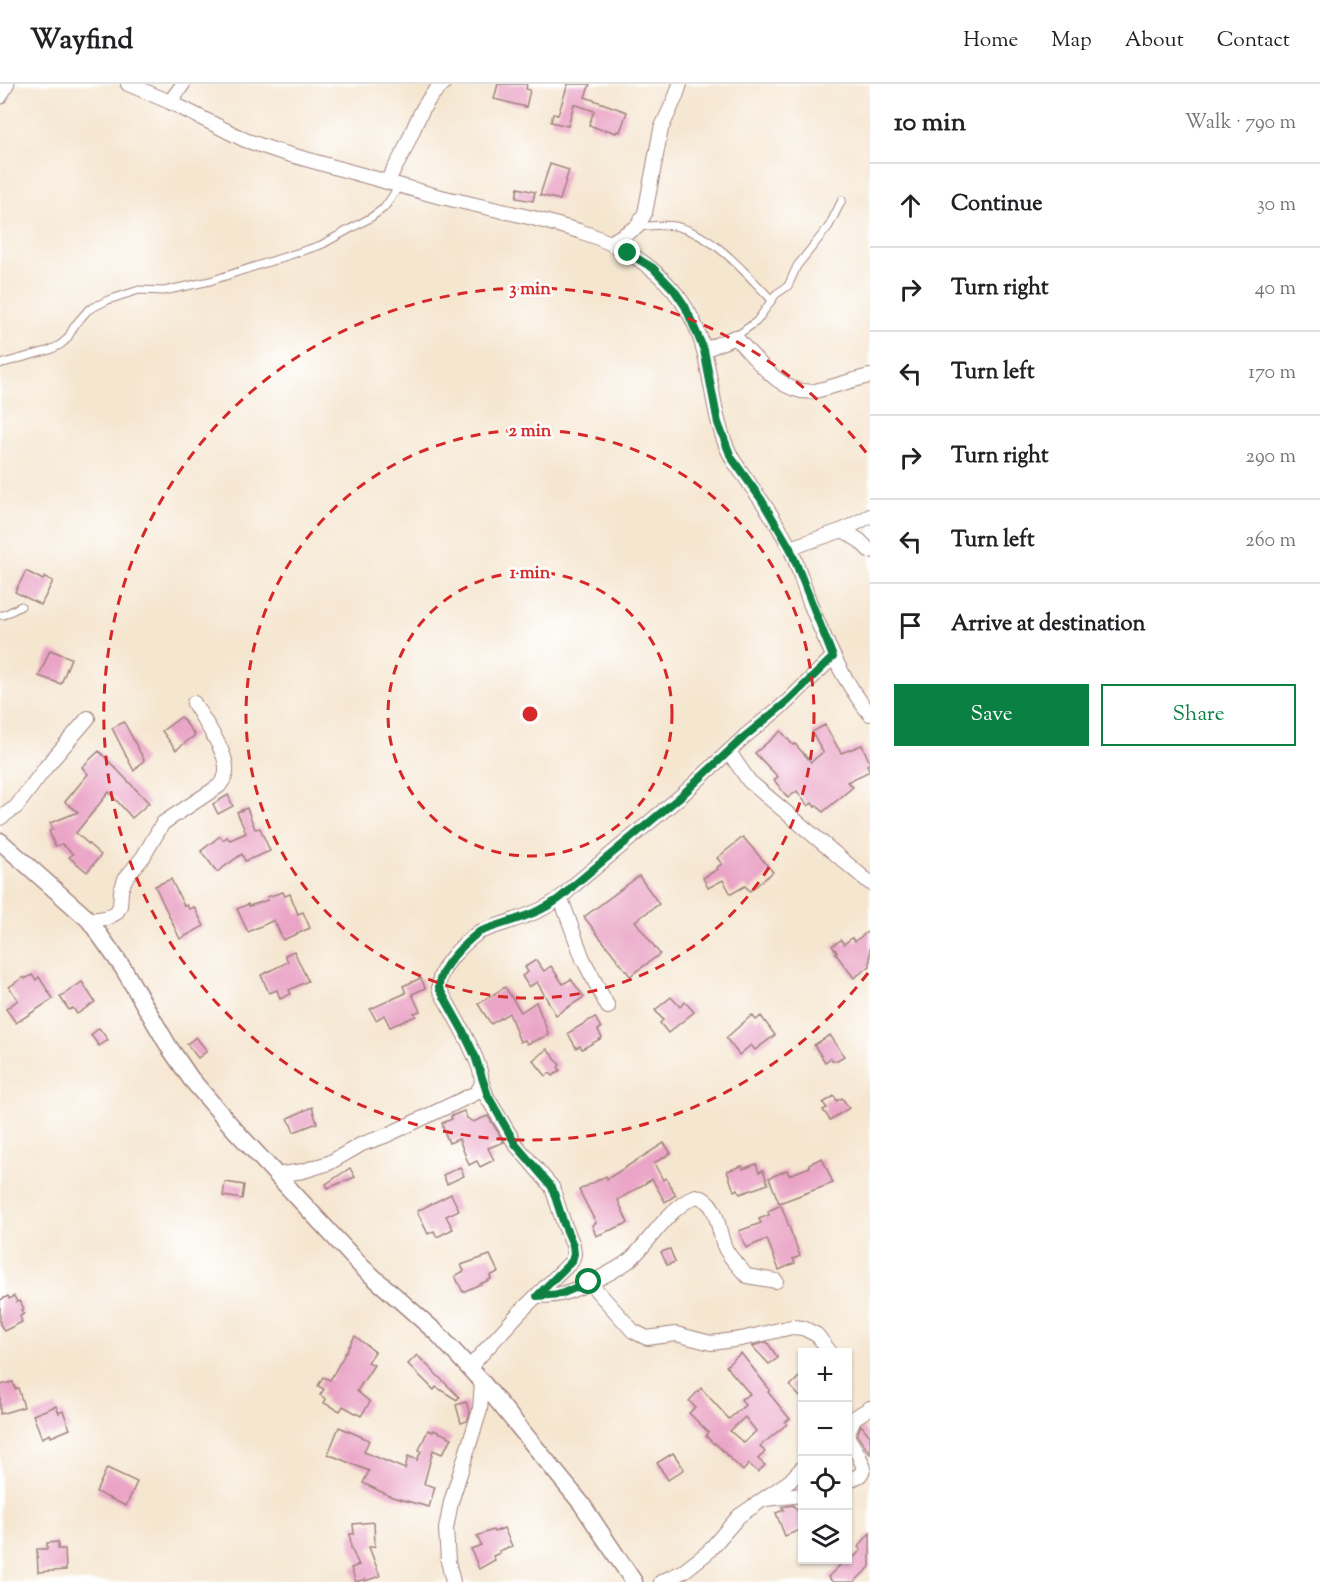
<!DOCTYPE html>
<html lang="en">
<head>
<meta charset="utf-8">
<style>
  body { margin:0; font-family:"Sorts Mill Goudy",serif; background:#f2f2f2; color:#202124 }
  .controls { position:absolute; right:18px; bottom:18px; display:grid; overflow:hidden; border-radius:0px; box-shadow:0 2px 4px #0004 }
  .controls button { width:54px; height:54px; display:grid; place-items:center; padding:0; border:0; border-bottom:2px solid #e0e0e0; background:#fff; color:#202124; font:30px sans-serif }
  .stop { position:absolute; width:18px; height:18px; margin:-14px; border:4px solid #0b8043; border-radius:50%; background:#fff }
  .stop.end { background:#0b8043; border-color:#fff; box-shadow:0 2px 6px #0008 }
  .list { margin:0; padding:0; list-style:none }
  h2 { display:flex; justify-content:space-between; align-items:center; height:78px; margin:0; padding:0 24px; font-size:26px }
  h2 small { font-size:20px; font-weight:400; color:#757577 }
  .list li { display:grid; grid-template-columns:39px 1fr auto; gap:18px; align-items:center; box-sizing:border-box; height:84px; padding:0 24px; border-top:2px solid #e0e0e0 }
  .list b { display:block; font-size:22px; white-space:nowrap }
  .list em { font-size:20px; font-style:normal; color:#757577 }
  .actions { display:flex; gap:12px; padding:18px 24px }
  .actions a { flex:1; padding:14px 0; border:2px solid #0b8043; border-radius:0px; text-align:center; font-size:21px; color:#0b8043 }
  .actions .main { background:#0b8043; color:#fff }
  .icon { flex:none; width:33px; height:33px; fill:none; stroke:currentColor; stroke-width:2; stroke-linecap:round; stroke-linejoin:round }
  .map { position:relative; flex:none; width:870px; height:1498px; overflow:hidden }
  header { display:flex; align-items:center; gap:36px; box-sizing:border-box; height:84px; padding:0 30px; background:#fff; border-bottom:2px solid #e0e0e0 }
  header strong { font-size:28px }
  nav { display:flex; gap:33px; margin-inline-start:auto; font-size:21px }
  main { display:flex }
  aside { flex:1; background:#fff }
  .map>svg:first-child { display:block }
</style>
</head>
<body>
<header>
<strong>Wayfind</strong>
<nav><a>Home</a><a>Map</a><a>About</a><a>Contact</a></nav>
</header>
<main>
<div class="map">
<svg width="870" height="1498" viewBox="0 0 870 1498">
  <rect width="100%" height="100%" fill="#fff"/>
  <filter id="ink" filterUnits="userSpaceOnUse"><feTurbulence type="fractalNoise" baseFrequency=".0167" numOctaves="2"/><feDisplacementMap in="SourceGraphic" scale="12" xChannelSelector="R" yChannelSelector="G"/><feConvolveMatrix kernelMatrix="1 2 1 2 8 2 1 2 1" color-interpolation-filters="sRGB"/></filter>
  <filter id="wash" filterUnits="userSpaceOnUse"><feTurbulence type="fractalNoise" baseFrequency=".008" numOctaves="4" result="noise"/><feDisplacementMap in="SourceGraphic" scale="24" xChannelSelector="R" yChannelSelector="G"/><feGaussianBlur stdDeviation="1.35" result="paint"/><feColorMatrix in="noise" values="0 0 0 0 0 0 0 0 0 0 0 0 0 0 0 0 0 1.4 0 .05"/><feComposite in="paint" operator="in"/></filter>
  <g filter="url(#wash)">
    <rect width="100%" height="100%" fill="#f5e6d0"/>
    <g id="blocks">
      <g fill="#eaa4c6" fill-rule="evenodd">
        <path d="M498 0H527L526 5 530 6 526 23 494 15Z"/>
        <path d="M568 0H590L585 13 627 28 620 48 617 47 616 49 605 45V47L589 41 594 27 574 20 568 42 551 38 553 30 558 31Z"/>
        <path d="M550 80 569 86 560 116 540 111Z"/>
        <path d="M518 104 535 108 533 117 516 114Z"/>
        <path d="M26 487 43 496 45 493 53 497 41 521 15 508Z"/>
        <path d="M50 566 71 574 61 600 39 592Z"/>
        <path d="M181 633 195 651 176 666 162 647Z"/>
        <path d="M124 638 144 676 134 687 112 644Z"/>
        <path d="M825 641 841 669 862 661 870 679 867 681 870 687 847 698 853 703 823 728 817 721 815 723 812 719 808 722 797 707 788 714 774 696 778 693 755 669 781 647 793 661 795 660 811 678 823 668 812 648Z"/>
        <path d="M99 667 149 719 132 734 109 708 76 749 101 771 87 788 69 773 73 770 62 760 55 762 49 747 53 745 50 739 78 728 65 718 88 690 82 683Z"/>
        <path d="M228 711 233 722 218 730 213 720Z"/>
        <path d="M247 724 255 745 260 744 270 767 245 777 242 770 217 788 201 767 220 752 223 756 227 753 230 756 246 749 237 728Z"/>
        <path d="M743 753 773 788 750 807 745 802 731 810 723 796 708 804 703 794 718 785 717 783 722 780 717 774Z"/>
        <path d="M639 792 659 820 635 837 660 870 630 892 584 833Z"/>
        <path d="M171 795 184 822 187 821 189 825 194 823 204 842 180 855 155 802Z"/>
        <path d="M283 808 285 812 290 810 298 830 303 828 310 844 283 856 274 836 248 848 237 825 248 820 249 822 268 816 267 813Z"/>
        <path d="M870 846V882L854 894 835 869 837 868 832 862 841 856 844 860 852 854 855 857Z"/>
        <path d="M294 867 308 897 289 906 291 910 280 915 277 906 269 909 261 891 288 878 285 871Z"/>
        <path d="M536 876 544 887 551 882 563 900 571 895 584 913 556 931 537 898 529 903 522 892 528 888 525 883Z"/>
        <path d="M32 891 36 896 39 893 53 915 16 939 6 925 18 916 9 903 24 893 25 895Z"/>
        <path d="M421 894 425 904 412 910 420 927 414 929 416 932 390 943 384 931 376 936 370 925 406 909 403 902Z"/>
        <path d="M82 898 95 918 77 930 73 924 69 926 60 913Z"/>
        <path d="M505 903 521 928 536 918 549 951 527 960 525 956 520 958 509 929 491 940 478 920Z"/>
        <path d="M671 913 680 923 685 918 694 928 668 949 660 939 663 936 655 926Z"/>
        <path d="M752 931 756 936 761 932 775 951 755 966 751 961 739 971 726 954Z"/>
        <path d="M595 933 601 944 598 946 602 954 582 965 580 962 576 964 568 949Z"/>
        <path d="M99 944 108 956 99 962 91 951Z"/>
        <path d="M830 951 844 972 836 977H833L831 974 825 978 814 961Z"/>
        <path d="M196 953 207 967 198 974 187 960Z"/>
        <path d="M547 965 560 981 558 983 560 986 553 992 550 989 546 992 533 976Z"/>
        <path d="M834 1012 837 1017 842 1014 849 1024 830 1036 823 1026 827 1024 823 1019Z"/>
        <path d="M312 1023 317 1039 294 1048 288 1034Z"/>
        <path d="M464 1027 467 1034 473 1038 488 1032 504 1058 488 1064 494 1076 480 1083 477 1077 469 1081 459 1055 449 1059 444 1047 442 1039 452 1035 451 1032Z"/>
        <path d="M664 1059 671 1069 654 1079 663 1096 666 1094 676 1111 665 1118 652 1095 618 1116 628 1139 596 1152 592 1141 596 1139 579 1106 606 1092 607 1095Z"/>
        <path d="M822 1074 833 1099 779 1119 769 1094 787 1086 789 1091 810 1083 809 1080Z"/>
        <path d="M756 1080 759 1088 763 1086 768 1100 740 1110 738 1105 734 1107 727 1087 742 1082 743 1085Z"/>
        <path d="M460 1083 464 1092 447 1100 443 1091Z"/>
        <path d="M350 1084 355 1093 328 1104 326 1100Z"/>
        <path d="M225 1098 244 1101 242 1115 223 1112Z"/>
        <path d="M451 1110 459 1126 446 1132 453 1145 437 1153 434 1147 428 1150 417 1127Z"/>
        <path d="M781 1121 800 1172 793 1175 795 1179 779 1186 767 1155 746 1164 739 1147 761 1139 759 1135 769 1131 768 1127Z"/>
        <path d="M670 1165 675 1178 667 1181 661 1168Z"/>
        <path d="M490 1171 498 1188 490 1192 491 1195 463 1208 455 1192 464 1187 461 1181Z"/>
        <path d="M8 1212 9 1215 14 1212 17 1218 20 1217 24 1225 21 1226 24 1230 20 1232 22 1238 4 1247 0 1240V1216Z"/>
        <path d="M355 1252 375 1268 368 1278 374 1281 357 1307 370 1318 361 1332 343 1322 340 1327 324 1319 326 1315 320 1311 324 1305 318 1302 323 1293 330 1296Z"/>
        <path d="M767 1258 778 1274 769 1280 752 1262Z"/>
        <path d="M741 1269 770 1306 768 1308 790 1335 785 1338 787 1340 760 1362 765 1368 758 1375 765 1381 758 1388 749 1380 743 1387 715 1359 714 1360 706 1352 708 1348 689 1329 695 1323 689 1317 701 1304 729 1335 745 1321 741 1315 750 1310 726 1282ZM745 1333 756 1347 744 1359 730 1347Z"/>
        <path d="M417 1271 459 1313 457 1316 436 1303 434 1306 408 1280Z"/>
        <path d="M802 1290V1315L790 1302Z"/>
        <path d="M13 1298 15 1305 18 1304 24 1323 0 1330V1301Z"/>
        <path d="M466 1318 470 1329 467 1337 461 1339 456 1321Z"/>
        <path d="M56 1322 59 1329 63 1327 70 1345 51 1353 50 1350 42 1354 33 1331Z"/>
        <path d="M861 1341 870 1352V1370L857 1351Z"/>
        <path d="M339 1343 369 1356 364 1368 405 1385 408 1372 417 1376 421 1367 419 1366 428 1346 433 1348 434 1346 452 1354 442 1370 433 1366 424 1400 435 1403 429 1423 392 1413 363 1399 369 1387 328 1370Z"/>
        <path d="M673 1369 684 1385 668 1396 657 1379Z"/>
        <path d="M107 1384 137 1398 126 1422 96 1408Z"/>
        <path d="M793 1421 802 1433V1445L785 1452 776 1429 784 1426 782 1423Z"/>
        <path d="M374 1438 375 1462 369 1463 380 1492 365 1497V1495L356 1498 351 1484 359 1481 351 1464 350 1450H354L353 1440Z"/>
        <path d="M504 1444 512 1462 499 1467 500 1469 493 1472 495 1476 479 1485 471 1465 481 1461 477 1452 493 1446 494 1448Z"/>
        <path d="M870 1449V1483L854 1498H833L828 1493 845 1476 848 1479 861 1466 858 1463Z"/>
        <path d="M58 1458V1465H65L66 1486 38 1488 37 1465H47V1459Z"/>
      </g>
    </g>
  </g>
  <g filter="url(#ink)">
    <use href="#blocks" fill-opacity="0" stroke="#a0827e" stroke-width="1.5"/>
    <g fill="none" stroke-linecap="round" stroke-linejoin="round">
      <defs>
        <g id="service">
          <path d="M637 143C650 142 662 140 675 142 715 151 744 188 772 216"/>
          <path d="M735 253 757 237 776 210 788 202 797 182 829 142 842 116"/>
          <path d="M0 280 50 266 60 261 67 255 75 241 88 226 108 216 139 206 164 207 210 197 321 161 370 134 384 124 400 101"/>
          <path d="M0 531H4L21 522"/>
        </g>
        <g id="minor">
          <path d="M128 0 170 18 245 56 277 67 437 112 533 134 579 147C638 166 688 203 704 267 713 302 714 339 731 372 736 382 745 392 751 402 765 421 779 442 790 464 798 481 803 501 810 519 826 559 843 597 870 630"/>
          <path d="M0 13 7 0"/>
          <path d="M170 18 183 0"/>
          <path d="M387 98C392 88 398 79 403 69 415 44 421 18 443 0"/>
          <path d="M610 159 637 143 645 129 661 45 676 12 680 0"/>
          <path d="M704 266 735 253C755 273 782 313 815 307 833 303 851 296 870 292"/>
          <path d="M843 446 860 457 870 467"/>
          <path d="M790 464 843 446 870 432"/>
          <path d="M729 668 749 697 870 799"/>
          <path d="M0 734 16 723 46 683 88 634"/>
          <path d="M561 815 583 875 608 923"/>
          <path d="M89 836 106 834 116 829 120 822 121 807 125 795 143 773 163 739 219 702C223 696 227 692 226 684 226 666 203 636 194 619"/>
          <path d="M276 1091 303 1087 329 1079 362 1060 385 1052 476 1009C478 1006 480 1004 481 1001 487 983 448 922 439 904 437 884 464 859 479 848 513 835 548 830 573 802L681 712 744 653 788 617 833 573"/>
          <path d="M589 1198 633 1247 647 1254 676 1250 711 1259 741 1255 792 1243 803 1244 817 1251 830 1268"/>
          <path d="M537 1212C546 1212 556 1212 564 1209 581 1204 621 1185 633 1173 653 1153 669 1124 696 1112 721 1118 716 1147 726 1166 732 1176 740 1184 747 1192L776 1197"/>
          <path d="M469 1284 519 1229 572 1177 574 1170 573 1161 564 1140 552 1103 516 1061 487 1013 482 999"/>
          <path d="M848 1349 854 1334 870 1324"/>
          <path d="M848 1354 858 1370 864 1384 860 1391 848 1397"/>
          <path d="M766 1415 802 1411"/>
          <path d="M453 1498 448 1477 446 1445 451 1418 480 1326 482 1298"/>
          <path d="M661 1498 684 1487 707 1469 739 1432 790 1397 802 1384"/>
        </g>
        <path id="tertiary" d="M0 757 89 836 123 884 169 963 191 995 234 1045 362 1183 437 1249 482 1298 581 1419 634 1498"/>
      </defs>
      <use href="#service" stroke="#a0827e" stroke-width="9"/>
      <use href="#minor" stroke="#a0827e" stroke-width="16"/>
      <use href="#tertiary" stroke="#a0827e" stroke-width="19"/>
      <use href="#service" stroke="#fff" stroke-width="7"/>
      <use href="#minor" stroke="#fff" stroke-width="14"/>
      <use href="#tertiary" stroke="#fff" stroke-width="16"/>
    </g>
  </g>
  <g fill="none" stroke-linecap="round" stroke-linejoin="round" filter="url(#ink)">
    <path stroke="#0b8043" stroke-width="8" d="M589 1198 561 1210 537 1212 572 1177 574 1170 573 1161 564 1140 552 1103 516 1061 488 1012 475 972 463 947 439 904C438 884 464 860 479 848 513 835 548 830 573 802L681 712 744 653 788 617 833 573 790 464 761 415 731 373 718 339 704 266 685 222 674 206 653 184 628 169"/>
  </g>
  <g fill="none" stroke="#d62828" stroke-width="3" stroke-dasharray="10 8">
    <circle cx="530" cy="630" r="142"/>
    <circle cx="530" cy="630" r="284"/>
    <path d="M868 889A426 426 0 1 1 868 371"/>
  </g>
  <circle cx="530" cy="630" r="9" fill="#d62828" stroke="#fff" stroke-width="3"/>
  <g font-size="18" text-anchor="middle" font-weight="bold" fill="#d62828" stroke="#fff" stroke-width="5" stroke-linejoin="round" paint-order="stroke">
    <text x="530" y="210">3 min</text>
    <text x="530" y="352">2 min</text>
    <text x="530" y="494">1 min</text>
  </g>
</svg>
<div class="controls">
<button>+</button>
<button>−</button>
<button><svg class="icon" aria-label="locate" viewBox="0 0 24 24"><circle cx="12" cy="12" r="6"/><path d="M12 2v4M12 18v4M2 12h4M18 12h4"/></svg></button>
<button><svg class="icon" aria-label="layers" viewBox="0 0 24 24"><path d="M12 4l9 5-9 5-9-5zM3 14l9 5 9-5"/></svg></button>
</div>
<div class="stop" style="left:589px;top:1198px"></div>
<div class="stop end" style="left:628px;top:169px"></div>
</div>
<aside>
<h2>10 min<small>Walk · 790 m</small></h2>
<ul class="list">
<li><svg class="icon" aria-label="ahead" viewBox="0 0 24 24"><path d="M12 20V5M6 11l6-6 6 6"/></svg><div><b>Continue</b></div><em>30 m</em></li>
<li><svg class="icon" aria-label="right" viewBox="0 0 24 24"><path d="M7 20v-9h11M14 6l5 5-5 5"/></svg><div><b>Turn right</b></div><em>40 m</em></li>
<li><svg class="icon" aria-label="left" viewBox="0 0 24 24"><path d="M17 20v-9H6M10 6l-5 5 5 5"/></svg><div><b>Turn left</b></div><em>170 m</em></li>
<li><svg class="icon" aria-label="right" viewBox="0 0 24 24"><path d="M7 20v-9h11M14 6l5 5-5 5"/></svg><div><b>Turn right</b></div><em>290 m</em></li>
<li><svg class="icon" aria-label="left" viewBox="0 0 24 24"><path d="M17 20v-9H6M10 6l-5 5 5 5"/></svg><div><b>Turn left</b></div><em>260 m</em></li>
<li><svg class="icon" aria-label="arrive" viewBox="0 0 24 24"><path d="M6 21V4h12l-3 4 3 4H6"/></svg><div><b>Arrive at destination</b></div></li>
</ul>
<div class="actions"><a class="main">Save</a><a>Share</a></div>
</aside>
</main>
</body>
</html>
